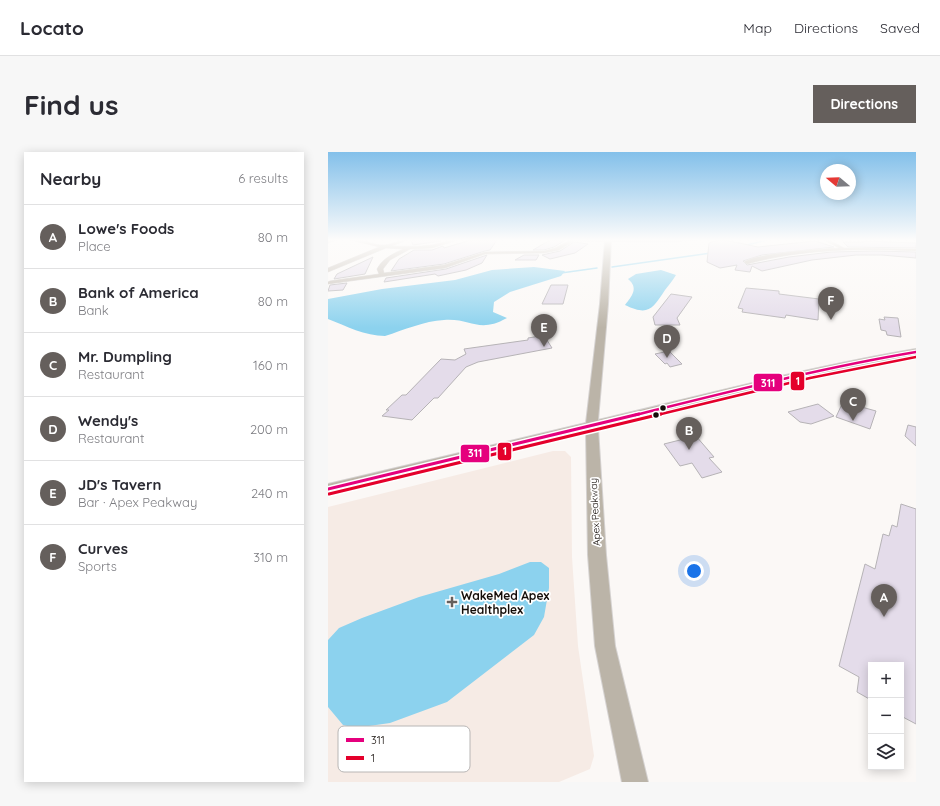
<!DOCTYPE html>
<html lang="en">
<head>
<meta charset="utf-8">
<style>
  body { margin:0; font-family:Quicksand,sans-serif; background:#f7f7f7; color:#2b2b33 }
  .controls { position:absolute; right:12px; bottom:12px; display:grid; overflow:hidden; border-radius:0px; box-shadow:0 2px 10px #0003 }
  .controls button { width:36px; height:36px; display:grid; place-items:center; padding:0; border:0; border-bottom:1px solid #e1e1e2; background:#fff; color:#2b2b33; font:20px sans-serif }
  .compass { position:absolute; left:492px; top:12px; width:36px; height:36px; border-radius:50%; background:#fff; box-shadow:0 2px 10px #0003; rotate:289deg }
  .you { position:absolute; left:366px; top:419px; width:14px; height:14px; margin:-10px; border:3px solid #fff; border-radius:50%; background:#1a73e8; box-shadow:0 0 0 6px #1a73e833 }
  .badge { display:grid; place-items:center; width:26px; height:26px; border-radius:50%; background:#655f5c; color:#fff; font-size:13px; font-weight:700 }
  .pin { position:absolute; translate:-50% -33px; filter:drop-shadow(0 1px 2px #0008) }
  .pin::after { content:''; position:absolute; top:21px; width:14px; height:12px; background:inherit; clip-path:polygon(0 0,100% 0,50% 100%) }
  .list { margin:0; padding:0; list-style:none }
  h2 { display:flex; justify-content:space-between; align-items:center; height:52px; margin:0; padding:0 16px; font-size:17px }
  h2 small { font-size:13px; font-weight:400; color:#7c7c81 }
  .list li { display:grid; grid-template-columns:26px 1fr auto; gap:12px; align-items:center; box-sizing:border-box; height:64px; padding:0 16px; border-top:1px solid #e1e1e2 }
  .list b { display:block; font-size:15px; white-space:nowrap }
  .list p { margin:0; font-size:13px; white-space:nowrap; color:#7c7c81 }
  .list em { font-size:13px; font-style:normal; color:#7c7c81 }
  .icon { flex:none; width:22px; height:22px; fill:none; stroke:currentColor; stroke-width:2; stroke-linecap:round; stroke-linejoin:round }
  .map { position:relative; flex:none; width:588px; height:630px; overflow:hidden; border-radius:0px }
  header { display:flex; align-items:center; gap:24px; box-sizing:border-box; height:56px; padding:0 20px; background:#fff; border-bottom:1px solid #e1e1e2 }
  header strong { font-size:19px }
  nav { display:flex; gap:22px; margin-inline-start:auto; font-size:14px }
  .intro { display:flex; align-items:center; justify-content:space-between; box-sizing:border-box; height:96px; padding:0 24px }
  h1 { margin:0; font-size:28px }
  .button { padding:10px 18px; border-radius:0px; background:#655f5c; color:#fff; font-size:14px; font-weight:700 }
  main { display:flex; gap:24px; padding:0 24px }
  aside { flex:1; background:#fff; border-radius:0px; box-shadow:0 2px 10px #0003 }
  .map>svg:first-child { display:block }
</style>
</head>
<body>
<header>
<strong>Locato</strong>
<nav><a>Map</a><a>Directions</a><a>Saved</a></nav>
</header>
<div class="intro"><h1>Find us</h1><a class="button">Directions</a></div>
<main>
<aside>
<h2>Nearby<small>6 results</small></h2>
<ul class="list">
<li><span class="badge">A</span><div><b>Lowe's Foods</b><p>Place</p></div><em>80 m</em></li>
<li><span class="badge">B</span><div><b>Bank of America</b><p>Bank</p></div><em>80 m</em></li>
<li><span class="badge">C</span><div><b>Mr. Dumpling</b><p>Restaurant</p></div><em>160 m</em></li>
<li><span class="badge">D</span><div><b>Wendy's</b><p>Restaurant</p></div><em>200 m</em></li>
<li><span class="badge">E</span><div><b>JD's Tavern</b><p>Bar · Apex Peakway</p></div><em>240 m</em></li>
<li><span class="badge">F</span><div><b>Curves</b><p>Sports</p></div><em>310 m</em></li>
</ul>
</aside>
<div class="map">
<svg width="588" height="630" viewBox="0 0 588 630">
  <rect width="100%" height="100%" fill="#fbf8f6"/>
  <path fill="#f6ebe5" d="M225 299H237L243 305 244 405 250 494 266 604 262 617 231 630H0V355Z"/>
  <g fill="#8cd2ee">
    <path d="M206 115 237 119 233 124 182 140 166 150 165 160 179 166C150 182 144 166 116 168 96 169 76 178 57 184 37 184 18 174 0 167V147L54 137 127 128 164 118Z"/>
    <path d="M333 118 348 123C345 128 341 133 337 138 324 158 320 164 297 153 304 144 311 136 300 127L308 122Z"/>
    <path d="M202 410H213L221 416V436L216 465 206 483 119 550 62 571 27 576 15 573 0 555V488L11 476 34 466 91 445 171 422Z"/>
  </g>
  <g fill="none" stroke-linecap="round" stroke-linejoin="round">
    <g stroke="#8cd2ee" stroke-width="1.5">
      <path d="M415 94 439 88"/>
      <path d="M284 115 383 101"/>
      <path d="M233 121 269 116"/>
    </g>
  </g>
  <g fill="#e4dcea" stroke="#b6b3b6">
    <path d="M83 88H112L113 89 85 93Z"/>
    <path d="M143 88H169L162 98 157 99 116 112 63 119 71 107 86 98H104L115 94 116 96Z"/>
    <path d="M222 88 236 89 226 95 216 98H205Z"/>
    <path d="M390 88H397L430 95 487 89 506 95 434 103 415 109 419 113 461 105 503 100 546 99 588 100V106L554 103H528L484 108 434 119 424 114 422 120 407 118 409 113 392 116 379 110 381 91Z"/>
    <path d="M535 89 588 91V96L520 95 515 90H536Z"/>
    <path d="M246 90 260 92 247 101 222 107 214 103 232 99Z"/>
    <path d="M159 103 154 111 138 118 110 124 107 122 56 130 58 126 118 117Z"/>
    <path d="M196 103H211L208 108H187Z"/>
    <path d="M45 105 37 122 6 127 9 122Z"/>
    <path d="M19 131 15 138 0 139 2 133Z"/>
    <path d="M223 133H240L235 152H214Z"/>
    <path d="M418 136 451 139V142L491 147 490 168 458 163 457 166 414 160 415 157 410 156Z"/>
    <path d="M343 142 364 145 349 166 352 173H327L325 165Z"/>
    <path d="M556 165 570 166 573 185 559 183 558 179 553 178 551 167 557 168Z"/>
    <path d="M212 184 217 185 224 196 150 210 138 215 110 246H106L84 268 54 264 61 258H58L74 243H78L113 207 127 208 138 202 136 197 200 188V186Z"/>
    <path d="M341 199 354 212 342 215 339 211 337 212 327 202Z"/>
    <path d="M519 251 548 259 542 277 508 265 514 252Z"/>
    <path d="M490 252 506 264 483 272 472 270 460 260Z"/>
    <path d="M580 273 588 275V294L577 284Z"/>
    <path d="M368 284 386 305 381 306 394 320 374 326 364 311 352 314 336 292Z"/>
    <path d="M573 352 588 357V572L573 564V513H543V548L529 540 531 525 511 514 537 412 547 417 555 382 561 384 564 373 569 375Z"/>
  </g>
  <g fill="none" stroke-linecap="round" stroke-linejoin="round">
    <defs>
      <g id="minor">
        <path d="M4 88H9L0 91V89Z"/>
        <path d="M23 88C34 86 46 94 57 93 65 92 71 88 79 88L64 94C77 94 90 95 103 93 112 92 122 87 130 88L104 96 82 97 62 108 55 117 56 121 116 113 157 100 216 99 227 96 242 88H369L343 90 246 89 231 98 216 101 157 102 117 116 0 132V130L2 129 51 122 49 117C55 106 65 102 75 97L58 96 0 120V116L51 95Z"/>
        <path d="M496 88H501L516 96 588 97V99C532 96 473 97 419 112L416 110C430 101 492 97 511 96Z"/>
      </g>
      <path id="major" d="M277 88H283L280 152 270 268C376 243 481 215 588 197V203C481 221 376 250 270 276L278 403 287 494 320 630H294L267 494 260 403 258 279 0 342V332L258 271 272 152Z"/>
    </defs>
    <use href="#minor" stroke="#d5d2d1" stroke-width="1"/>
    <use href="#major" stroke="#d5d2d1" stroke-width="2"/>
    <use href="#minor" fill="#c4bcb3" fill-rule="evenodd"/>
    <use href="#major" fill="#bbb4a8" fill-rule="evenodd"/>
    <defs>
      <path id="bus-1-far1" d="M307 263C400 240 493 216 588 200"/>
      <path id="bus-1" d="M0 337 311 262"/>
      <path id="bus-2-far1" d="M329 263 482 226 588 205"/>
      <path id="bus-2" d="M1 342 333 262"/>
    </defs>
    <use href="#bus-1-far1" stroke="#fff" stroke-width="5"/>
    <use href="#bus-1" stroke="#fff" stroke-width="6"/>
    <use href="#bus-2-far1" stroke="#fff" stroke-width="5"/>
    <use href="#bus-2" stroke="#fff" stroke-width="6"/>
    <use href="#bus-1-far1" stroke="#e5007d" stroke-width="2.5"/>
    <use href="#bus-1" stroke="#e5007d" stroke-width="3"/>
    <use href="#bus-2-far1" stroke="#e4002b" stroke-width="2.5"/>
    <use href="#bus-2" stroke="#e4002b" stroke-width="3"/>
  </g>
  <linearGradient id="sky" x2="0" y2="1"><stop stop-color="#83c0ea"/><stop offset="0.5" stop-color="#fdfcfb"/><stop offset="1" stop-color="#fdfcfb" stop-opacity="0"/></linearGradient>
  <rect width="588" height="176" fill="url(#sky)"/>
  <g fill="#140d09" stroke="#fff" stroke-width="1.5">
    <circle cx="335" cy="256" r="3.5"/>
    <circle cx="328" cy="263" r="3.5"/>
  </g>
  <path fill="#655f5c" stroke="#fff" stroke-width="1.5" d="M122 444h4v4h4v4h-4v4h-4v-4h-4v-4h4z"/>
  <g text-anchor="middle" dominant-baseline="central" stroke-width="3.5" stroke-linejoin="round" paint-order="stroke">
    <g font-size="10" fill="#140d09" stroke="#fff">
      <text transform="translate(267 360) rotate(-93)">Apex Peakway</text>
    </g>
    <g font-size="12" font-weight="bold" fill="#140d09" stroke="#fff" text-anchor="start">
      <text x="133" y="443">WakeMed Apex<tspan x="133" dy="14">Healthplex</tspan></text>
    </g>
  </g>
  <rect x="10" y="574" width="132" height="46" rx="6" fill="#fff" stroke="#b8b6b5" stroke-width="1"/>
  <rect x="18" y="586" width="18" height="4" fill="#e5007d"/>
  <rect x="18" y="604" width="18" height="4" fill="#e4002b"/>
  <g font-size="11" fill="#140d09">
    <text x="43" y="592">311</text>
    <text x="43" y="610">1</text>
  </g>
  <g stroke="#fff" stroke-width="1.5">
    <rect x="462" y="219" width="15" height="20" rx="4" fill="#e4002b"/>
    <rect x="425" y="221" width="30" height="19" rx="4" fill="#e5007d"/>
    <rect x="169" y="290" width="15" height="19" rx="4" fill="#e4002b"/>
    <rect x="132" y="292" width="30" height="19" rx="4" fill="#e5007d"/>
  </g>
  <g font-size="11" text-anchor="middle" font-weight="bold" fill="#fff">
    <text x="470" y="233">1</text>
    <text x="440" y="235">311</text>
    <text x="177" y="303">1</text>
    <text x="147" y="305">311</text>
  </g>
</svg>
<div class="controls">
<button>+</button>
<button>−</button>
<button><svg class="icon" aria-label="layers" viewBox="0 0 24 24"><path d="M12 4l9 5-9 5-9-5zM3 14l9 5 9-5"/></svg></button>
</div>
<svg class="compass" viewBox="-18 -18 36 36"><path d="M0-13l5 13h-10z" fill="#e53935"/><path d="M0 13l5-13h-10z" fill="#7c7c81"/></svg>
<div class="you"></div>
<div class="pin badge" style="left:556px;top:465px">A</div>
<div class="pin badge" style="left:361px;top:298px">B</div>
<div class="pin badge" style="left:525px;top:269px">C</div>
<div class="pin badge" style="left:339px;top:206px">D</div>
<div class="pin badge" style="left:216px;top:195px">E</div>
<div class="pin badge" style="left:503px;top:168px">F</div>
</div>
</main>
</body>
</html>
